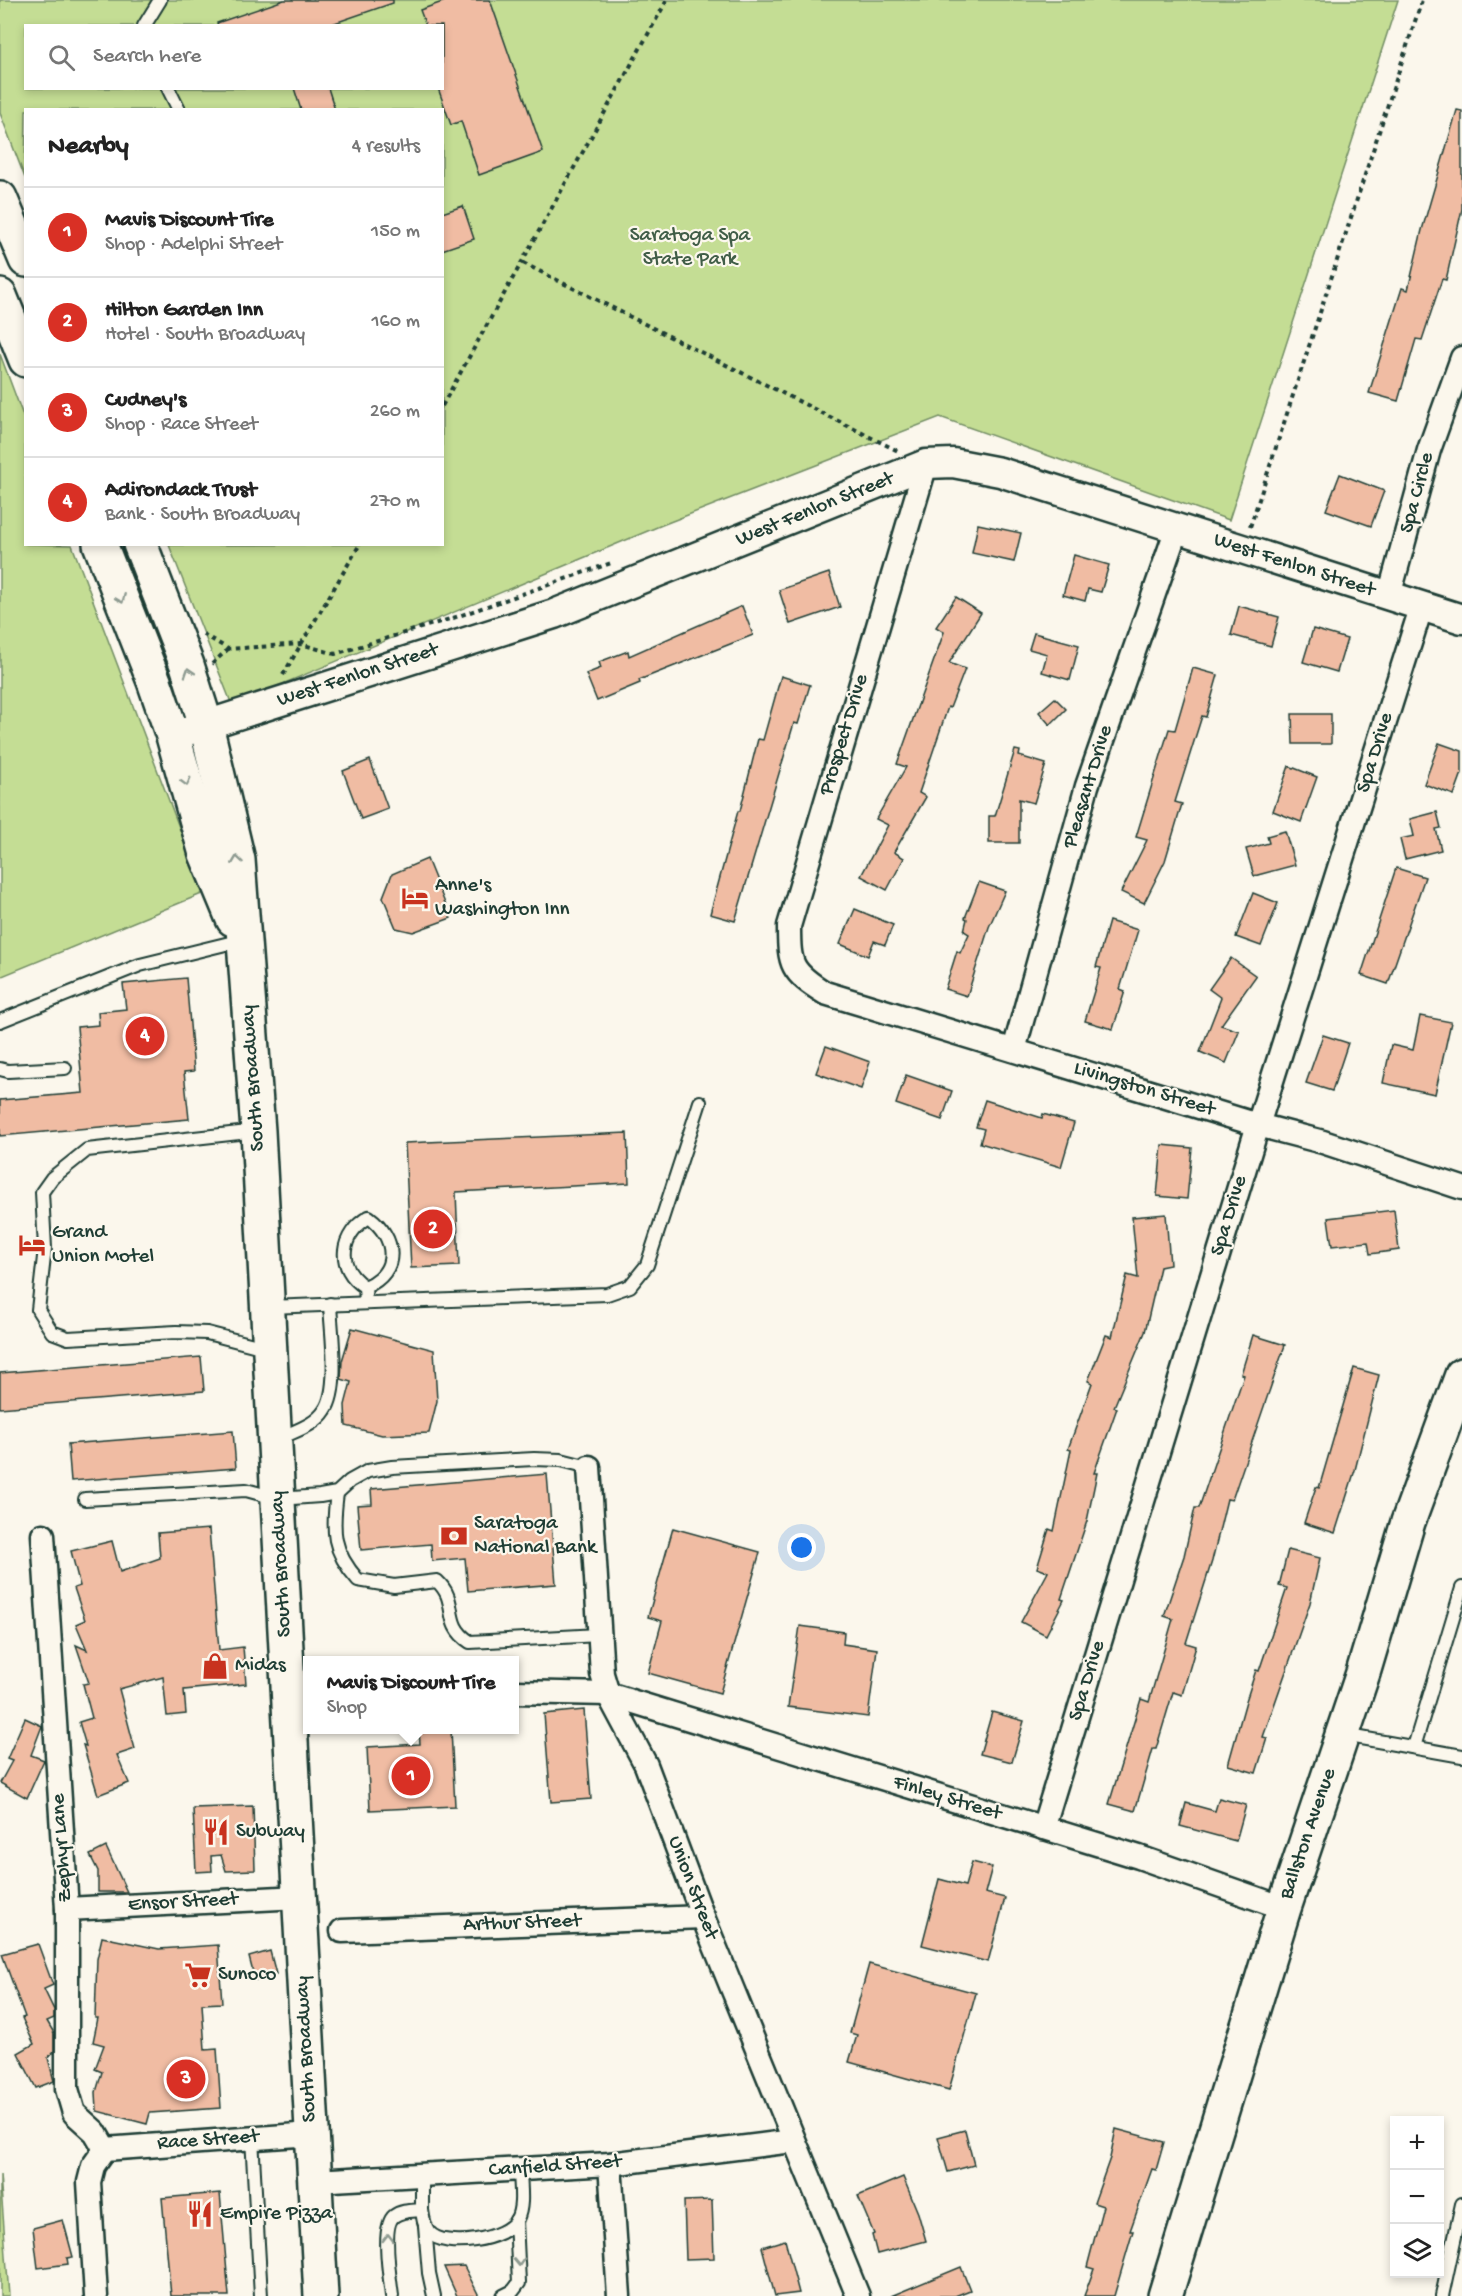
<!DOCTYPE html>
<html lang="en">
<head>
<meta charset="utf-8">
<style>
  body { margin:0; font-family:"Gochi Hand",sans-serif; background:#f2f2f2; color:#222 }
  .controls { position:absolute; right:18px; bottom:18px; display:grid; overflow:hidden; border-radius:0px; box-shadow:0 3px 9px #0003 }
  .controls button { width:54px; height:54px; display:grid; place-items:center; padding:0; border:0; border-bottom:2px solid #e0e0e0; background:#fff; color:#222; font:30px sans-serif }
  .you { position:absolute; left:802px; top:1548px; width:21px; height:21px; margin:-15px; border:4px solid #fff; border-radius:50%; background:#1a73e8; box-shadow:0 0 0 9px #1a73e833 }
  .badge { display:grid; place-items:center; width:39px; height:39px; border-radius:50%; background:#d93025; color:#fff; font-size:20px; font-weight:700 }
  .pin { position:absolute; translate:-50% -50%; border:3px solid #fff; box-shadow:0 2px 6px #0006 }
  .popup { position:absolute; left:303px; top:1656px; width:216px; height:78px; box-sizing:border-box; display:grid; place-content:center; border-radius:0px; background:#fff; filter:drop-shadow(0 2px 4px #0005); font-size:20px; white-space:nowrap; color:#767676 }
  .popup b { font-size:22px; color:#222 }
  .popup::after { content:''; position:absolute; left:50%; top:100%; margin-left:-12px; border:12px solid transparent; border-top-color:#fff }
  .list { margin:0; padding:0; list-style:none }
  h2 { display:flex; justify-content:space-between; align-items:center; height:78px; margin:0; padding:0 24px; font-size:26px }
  h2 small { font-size:20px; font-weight:400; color:#767676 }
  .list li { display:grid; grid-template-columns:39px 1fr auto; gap:18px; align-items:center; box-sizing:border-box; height:90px; padding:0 24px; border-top:2px solid #e0e0e0 }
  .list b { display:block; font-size:22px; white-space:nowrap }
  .list p { margin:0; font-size:20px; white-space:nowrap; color:#767676 }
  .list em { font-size:20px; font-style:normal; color:#767676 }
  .icon { flex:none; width:33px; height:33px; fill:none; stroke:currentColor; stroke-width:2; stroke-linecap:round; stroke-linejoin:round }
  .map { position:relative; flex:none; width:1462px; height:2296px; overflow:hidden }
  .search { position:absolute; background:#fff; box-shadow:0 3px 9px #0003; left:24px; top:24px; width:420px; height:66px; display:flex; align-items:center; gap:15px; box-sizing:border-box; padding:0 21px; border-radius:0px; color:#767676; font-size:22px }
  .panel { position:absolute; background:#fff; box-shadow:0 3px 9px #0003; left:24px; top:108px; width:420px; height:438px; border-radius:0px }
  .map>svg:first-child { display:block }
</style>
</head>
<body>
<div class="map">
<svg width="1462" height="2296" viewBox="0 0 1462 2296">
  <rect width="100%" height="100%" fill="#fbf7ec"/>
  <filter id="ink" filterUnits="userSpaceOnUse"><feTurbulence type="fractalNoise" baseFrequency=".0167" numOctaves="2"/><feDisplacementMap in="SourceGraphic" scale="12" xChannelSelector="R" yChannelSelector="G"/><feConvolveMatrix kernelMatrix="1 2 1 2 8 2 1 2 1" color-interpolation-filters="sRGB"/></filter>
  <g filter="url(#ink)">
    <g fill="#c4dd94" stroke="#728d64" stroke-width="1.5" fill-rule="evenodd">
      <path d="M0 0H1398L1229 520 940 417 662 525 232 705 169 545 442 544V110H26L25 178 0 113ZM26 26H442V88H26Z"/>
      <path d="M0 354 25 421 26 544 72 545 204 893 0 977Z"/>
      <path d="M0 2174 9 2296H0Z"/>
    </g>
    <g fill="#f0bca3" stroke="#1f3d34" stroke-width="1.5">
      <path d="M284 0H393V3L326 26H218L217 23Z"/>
      <path d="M448 0H490L543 152 479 175 461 121 451 125 438 88H442V26H426L420 10Z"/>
      <path d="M294 88H328L335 110H301Z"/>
      <path d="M1457 110 1462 111V209L1446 280 1442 279 1422 340 1416 339 1398 401 1369 393 1402 288 1408 290 1422 230Z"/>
      <path d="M463 206 474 239 442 250V213Z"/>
      <path d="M1340 474 1384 491 1371 526 1326 510Z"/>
      <path d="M978 524 1021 533 1014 562 972 553Z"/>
      <path d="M1074 555 1109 565 1101 592 1088 589 1085 601 1063 595Z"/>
      <path d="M829 573 840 607 790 624 779 590Z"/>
      <path d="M956 597 981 613 949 663 965 669 950 708 948 707 919 793 926 797 894 852 904 858 887 890 861 876 888 825 876 819 906 767 897 764 944 632 936 627Z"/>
      <path d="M742 606 753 635 639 680 640 683 597 701 586 674 601 668 599 662 628 651 629 656Z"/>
      <path d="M1239 606 1279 617 1271 646 1231 635Z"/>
      <path d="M1313 629 1347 639 1337 672 1303 662Z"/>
      <path d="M1034 633 1079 645 1070 680 1042 672 1047 654 1029 649Z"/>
      <path d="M1193 668 1218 675 1206 717 1202 716 1175 802 1182 804 1165 861 1144 903 1121 892 1147 840 1136 837 1169 729 1175 730Z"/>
      <path d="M781 676 810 685 798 724 794 723 735 921 710 914 738 811H740L758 739 763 740Z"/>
      <path d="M1055 698 1066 709 1050 725 1039 712Z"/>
      <path d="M1292 714H1331V744H1293Z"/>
      <path d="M1439 743 1462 751V773L1454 795 1424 784Z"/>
      <path d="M1015 750 1020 751 1019 756 1046 764 1034 803 1019 799V843H989V816H995Z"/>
      <path d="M370 760 388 809 361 819 343 771Z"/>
      <path d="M1289 766 1317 777 1301 822 1273 811Z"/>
      <path d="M1437 812 1441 828 1436 829 1441 850 1405 859 1400 839 1414 836 1410 819Z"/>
      <path d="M1285 831 1295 865 1254 876 1246 849 1269 843 1267 836Z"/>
      <path d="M427 859 451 918 413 932 396 928 383 897 392 874Z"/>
      <path d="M1396 868 1425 877 1388 984 1361 975Z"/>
      <path d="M979 882 1005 891 989 927 967 996 945 989 957 951 960 953 969 934 964 931 967 919 965 918Z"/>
      <path d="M1253 893 1278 903 1261 946 1236 937Z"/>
      <path d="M855 909 893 925 885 945 874 941 868 956 840 944Z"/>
      <path d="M1109 921 1138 930 1120 989 1125 991 1113 1029 1085 1021 1101 968 1096 967Z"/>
      <path d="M1231 958 1256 976 1221 1025 1239 1031 1226 1063 1200 1052 1221 998 1209 989Z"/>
      <path d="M186 978 194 1071 184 1072 189 1119 0 1136V1100L83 1093 77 1027 99 1025 98 1012 126 1009 123 984Z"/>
      <path d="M1420 1016 1451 1022 1435 1094 1383 1083 1391 1045 1413 1050Z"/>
      <path d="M1323 1035 1348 1043 1332 1091 1306 1083Z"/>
      <path d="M826 1046 870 1062 861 1089 816 1073Z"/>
      <path d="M906 1075 952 1091 942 1120 896 1104Z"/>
      <path d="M985 1100 1042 1118 1043 1114 1074 1123 1061 1167 980 1143 984 1129 976 1127Z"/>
      <path d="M627 1133 629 1183 456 1192 459 1266 411 1268 405 1143Z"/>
      <path d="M1162 1145 1192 1148 1187 1199 1157 1196Z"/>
      <path d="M1394 1210 1399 1250 1370 1254 1368 1242 1332 1246 1328 1218Z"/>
      <path d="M1166 1214 1170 1265 1160 1267 1145 1332 1114 1407 1117 1408 1094 1473H1097L1087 1521 1061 1599 1064 1600 1046 1635 1021 1622 1048 1572 1037 1568 1049 1529 1054 1531 1071 1450 1068 1449 1092 1383 1088 1381 1106 1335 1112 1337 1127 1275 1138 1278 1132 1217Z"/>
      <path d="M352 1328 434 1350 437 1401 429 1433 382 1435 346 1426 345 1405 351 1382 341 1379 342 1361Z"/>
      <path d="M1253 1335 1285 1345 1232 1500 1227 1499 1212 1561 1186 1643 1196 1646 1182 1695 1173 1692 1156 1749H1153L1135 1811 1109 1804 1141 1699 1149 1702 1173 1619 1164 1616 1184 1556 1195 1508H1199L1244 1375 1241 1374Z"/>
      <path d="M201 1357 204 1391 0 1408V1373Z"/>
      <path d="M1354 1368 1379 1375 1355 1470 1335 1533 1304 1523 1316 1487 1319 1488Z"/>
      <path d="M233 1431 236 1468 71 1481 68 1444Z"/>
      <path d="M547 1474 556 1584 468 1591 465 1558 432 1561 431 1544 361 1550 357 1505 372 1504 371 1489Z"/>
      <path d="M673 1528 760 1552 720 1693 648 1673 662 1621 648 1617Z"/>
      <path d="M209 1529 219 1650 243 1647 246 1684 184 1690 186 1714 167 1716 163 1677 119 1689 135 1749 117 1755 129 1783 98 1795 83 1745 86 1746 79 1722 92 1718 83 1684 89 1683 76 1645 87 1650 76 1624 85 1620 74 1588 80 1586 71 1551 112 1541 120 1572 160 1558 158 1533Z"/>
      <path d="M1288 1550 1320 1558 1310 1603 1263 1737 1267 1738 1256 1773 1228 1765 1246 1701 1256 1670 1259 1671 1287 1588 1279 1586Z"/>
      <path d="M800 1626 844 1632 843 1644 877 1649 868 1717 788 1707Z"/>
      <path d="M584 1710 591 1799 551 1802 544 1714Z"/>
      <path d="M992 1712 1024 1721 1012 1762 980 1754Z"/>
      <path d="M25 1718 42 1726 31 1755 44 1760 27 1798 0 1783 12 1761 7 1759Z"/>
      <path d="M419 1730H451L455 1806 370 1810 367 1747 420 1744Z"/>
      <path d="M1219 1798 1246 1805 1236 1841 1180 1826 1186 1803 1215 1811Z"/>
      <path d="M253 1806 255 1870 226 1871 221 1855 211 1856 212 1871 196 1872 193 1808Z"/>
      <path d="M106 1847 127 1892H98V1871L90 1855Z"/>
      <path d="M972 1862 992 1867 985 1893 1005 1898 988 1962 922 1945 939 1879 965 1886Z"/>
      <path d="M102 1937 159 1949 218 1945 222 2003 202 2004 205 2050 217 2049 221 2108 150 2113 147 2124 97 2111 96 2092 102 2072 95 2069 104 2045 93 2042 98 2018H95L97 1959Z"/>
      <path d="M38 1944 53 1985 44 1989 54 2010V2018L47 2021 54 2033V2051L48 2058 54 2081 36 2088 18 2053 34 2044 22 2018 25 2017 2 1954Z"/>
      <path d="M270 1951 276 1974 255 1980 249 1957Z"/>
      <path d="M869 1964 976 1993 949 2090 849 2062 857 2035 850 2033Z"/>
      <path d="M1116 2129 1164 2142 1156 2170 1152 2169 1130 2231H1133L1114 2296H1084L1094 2269 1087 2267 1103 2206 1094 2203 1110 2158Z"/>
      <path d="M965 2130 974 2165 948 2172 938 2137Z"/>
      <path d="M903 2177 918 2213 926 2241 877 2254 872 2235 874 2234 858 2196Z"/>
      <path d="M220 2193 229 2296H171L162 2198Z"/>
      <path d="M712 2200 714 2258 686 2259 684 2201Z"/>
      <path d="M63 2220 73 2257 67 2258 68 2264 38 2268 33 2228Z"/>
      <path d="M785 2240 799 2293 775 2296 762 2247Z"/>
      <path d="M464 2266 479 2296H457L444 2267Z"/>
      <path d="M961 2267 970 2290 955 2296H891Z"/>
    </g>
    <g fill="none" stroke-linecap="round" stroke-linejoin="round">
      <defs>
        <g id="service">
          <path d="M144 26 160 0"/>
          <path d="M168 88 179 110"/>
          <path d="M0 1021 140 965 242 940"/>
          <path d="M0 1069 8 1071 65 1068"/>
          <path d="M257 1131 87 1150 52 1178 42 1192 45 1248 38 1310 52 1332 68 1338 176 1332 207 1333 269 1349"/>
          <path d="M365 1287C401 1272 396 1237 369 1217 340 1234 335 1268 365 1287L366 1303"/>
          <path d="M269 1307 607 1294 630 1286 647 1265 700 1102"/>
          <path d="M278 1439C294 1431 315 1426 325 1410 340 1389 331 1330 330 1304"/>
          <path d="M337 1493C332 1531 332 1551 358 1580L394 1586 437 1581C460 1602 441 1623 470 1642L599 1635"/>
          <path d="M85 1499 246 1490 279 1499 320 1496 337 1493 350 1481 368 1471 392 1467 534 1459 561 1460 589 1467"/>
          <path d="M1344 1735 1462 1756"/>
          <path d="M1414 1747 1462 1588"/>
          <path d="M252 2138 261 2296"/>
          <path d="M422 2210C423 2218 424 2226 429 2232 444 2250 507 2240 517 2219 524 2205 520 2185 520 2169"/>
          <path d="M425 2226 429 2273 434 2296"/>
          <path d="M392 2296C390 2279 381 2226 394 2216 402 2210 413 2211 422 2210V2175"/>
          <path d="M503 2296 513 2291 519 2283 516 2220"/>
          <path d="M1442 2296 1462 2204"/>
        </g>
        <g id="minor">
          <path d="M926 464 789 926C789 965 791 972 825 993L1258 1125 1323 1142 1462 1188"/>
          <path d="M1389 596 1429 450 1462 358"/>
          <path d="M1014 1050 1087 786 1177 528"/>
          <path d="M589 1467 602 1674 608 1694 646 1765 703 1917 858 2296"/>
          <path d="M43 1535 67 1909V2089L74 2113 95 2132 105 2149"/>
          <path d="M514 1692 608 1694 1139 1857 1284 1908"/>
          <path d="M1043 1828 1258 1125 1422 605"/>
          <path d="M67 1909 299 1897"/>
          <path d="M342 1931 703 1917"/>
          <path d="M105 2149 312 2134"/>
          <path d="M610 2164 619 2296"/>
          <path d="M315 2181 610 2164 793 2141"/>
          <path d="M96 2296 89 2182 93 2166 105 2149"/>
        </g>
        <path id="tertiary" d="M184 732 554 614 926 464 953 463 1000 472 1462 619"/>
        <g id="primary">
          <path d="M0 198 26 260"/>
          <path d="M0 296 26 360"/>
          <path d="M100 544 154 681 173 736 206 854 233 919"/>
          <path d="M140 544 187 665 206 725 238 860 258 1131 321 2296"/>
        </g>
        <path id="trunk" d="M1165 2296 1284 1908 1363 1673 1408 1522 1462 1375"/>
      </defs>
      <use href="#service" stroke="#1f3d34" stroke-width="16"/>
      <use href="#minor" stroke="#1f3d34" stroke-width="27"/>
      <use href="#tertiary" stroke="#1f3d34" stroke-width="33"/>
      <use href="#primary" stroke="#1f3d34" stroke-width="38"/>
      <use href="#trunk" stroke="#1f3d34" stroke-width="38"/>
      <g stroke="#1f3d34" stroke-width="4" stroke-dasharray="4.5 4.5" stroke-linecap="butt">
        <path d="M523 263 898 451"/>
        <path d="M442 406 667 0"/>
        <path d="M1250 527 1422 0"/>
        <path d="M203 634 228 649 301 644 335 654 453 618 611 563"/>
        <path d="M212 664 228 649"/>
        <path d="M283 675 360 544"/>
      </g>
      <use href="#service" stroke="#fbf7ec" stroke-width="12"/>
      <use href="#minor" stroke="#fbf7ec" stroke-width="22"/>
      <use href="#tertiary" stroke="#fbf7ec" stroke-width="28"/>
      <use href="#primary" stroke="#fbf7ec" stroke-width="33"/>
      <use href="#trunk" stroke="#fbf7ec" stroke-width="33"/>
    </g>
    <defs><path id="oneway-chevron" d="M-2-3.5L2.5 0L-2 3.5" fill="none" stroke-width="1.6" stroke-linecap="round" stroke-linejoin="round" transform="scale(1.5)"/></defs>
    <g stroke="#8d9a90">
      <use href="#oneway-chevron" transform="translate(121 599) rotate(68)"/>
      <use href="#oneway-chevron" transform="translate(189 672) rotate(-108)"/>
      <use href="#oneway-chevron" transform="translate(186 782) rotate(75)"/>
      <use href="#oneway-chevron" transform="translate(237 860) rotate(-98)"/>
      <use href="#oneway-chevron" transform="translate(388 2238) rotate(-90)"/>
      <use href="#oneway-chevron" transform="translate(519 2262) rotate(88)"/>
    </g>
  </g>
  <defs>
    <symbol id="hotel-bare" viewBox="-9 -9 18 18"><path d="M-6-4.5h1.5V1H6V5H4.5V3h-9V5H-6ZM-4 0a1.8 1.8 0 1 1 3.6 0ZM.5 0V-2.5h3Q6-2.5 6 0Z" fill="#c8321e" stroke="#fbf7ec" stroke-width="2.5" paint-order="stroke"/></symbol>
    <symbol id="bank-bare" viewBox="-9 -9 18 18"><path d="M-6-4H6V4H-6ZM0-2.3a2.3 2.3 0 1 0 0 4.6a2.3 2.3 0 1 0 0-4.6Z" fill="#c8321e" stroke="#fbf7ec" stroke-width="2.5" paint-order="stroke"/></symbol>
    <symbol id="shop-bare" viewBox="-9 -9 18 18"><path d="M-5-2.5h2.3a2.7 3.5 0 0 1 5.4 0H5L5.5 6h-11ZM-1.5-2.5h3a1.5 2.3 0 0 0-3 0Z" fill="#c8321e" stroke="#fbf7ec" stroke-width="2.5" paint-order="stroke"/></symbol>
    <symbol id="restaurant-bare" viewBox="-9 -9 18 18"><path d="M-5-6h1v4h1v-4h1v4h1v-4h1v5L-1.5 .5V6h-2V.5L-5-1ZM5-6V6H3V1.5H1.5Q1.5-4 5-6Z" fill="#c8321e" stroke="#fbf7ec" stroke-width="2.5" paint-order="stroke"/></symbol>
    <symbol id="supermarket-bare" viewBox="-9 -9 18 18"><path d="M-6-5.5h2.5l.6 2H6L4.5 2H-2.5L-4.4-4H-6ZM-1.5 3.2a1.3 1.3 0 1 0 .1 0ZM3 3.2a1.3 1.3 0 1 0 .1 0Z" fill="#c8321e" stroke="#fbf7ec" stroke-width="2.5" paint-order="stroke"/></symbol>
  </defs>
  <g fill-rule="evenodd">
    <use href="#hotel-bare" x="396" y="879" width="38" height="38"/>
    <use href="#hotel-bare" x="13" y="1226" width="38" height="38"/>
    <use href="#bank-bare" x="435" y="1517" width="38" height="38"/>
    <use href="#shop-bare" x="196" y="1647" width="38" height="38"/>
    <use href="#restaurant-bare" x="197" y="1813" width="38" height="38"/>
    <use href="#supermarket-bare" x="179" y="1956" width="38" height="38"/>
    <use href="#restaurant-bare" x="181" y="2195" width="38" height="38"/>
  </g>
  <g text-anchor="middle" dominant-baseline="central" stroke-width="4.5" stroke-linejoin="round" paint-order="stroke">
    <g font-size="21" fill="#405d47" stroke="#fbf7ec">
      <text x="690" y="236">Saratoga Spa<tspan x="690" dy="24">State Park</tspan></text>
    </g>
    <g font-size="21" fill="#1f3d34" stroke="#fbf7ec">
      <text transform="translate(1418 493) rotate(-75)">Spa Circle</text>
      <text transform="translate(815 510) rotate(-22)">West Fenlon Street</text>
      <text transform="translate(1294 566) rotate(18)">West Fenlon Street</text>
      <text transform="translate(358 676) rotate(-18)">West Fenlon Street</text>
      <text transform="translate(845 735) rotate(-73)">Prospect Drive</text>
      <text transform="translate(1376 753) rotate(-73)">Spa Drive</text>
      <text transform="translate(1089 787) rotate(-73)">Pleasant Drive</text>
      <text transform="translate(254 1078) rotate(-94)">South Broadway</text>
      <text transform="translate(1144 1090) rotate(17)">Livingston Street</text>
      <text transform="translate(1230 1216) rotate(-73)">Spa Drive</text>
      <text transform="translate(282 1564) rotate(-93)">South Broadway</text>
      <text transform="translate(1088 1681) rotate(-73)">Spa Drive</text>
      <text transform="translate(947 1799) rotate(17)">Finley Street</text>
      <text transform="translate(1309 1834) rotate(-71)">Ballston Avenue</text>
      <text transform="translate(63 1848) rotate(-94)">Zephyr Lane</text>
      <text transform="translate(692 1888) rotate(69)">Union Street</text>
      <text transform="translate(183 1903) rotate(-3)">Ensor Street</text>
      <text transform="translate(522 1924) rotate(-2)">Arthur Street</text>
      <text transform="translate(307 2049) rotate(-93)">South Broadway</text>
      <text transform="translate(208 2141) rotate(-4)">Race Street</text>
      <text transform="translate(555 2167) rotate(-4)">Canfield Street</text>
    </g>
    <g font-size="21" fill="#1f3d34" stroke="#fbf7ec" text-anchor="start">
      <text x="435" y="886">Anne's<tspan x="435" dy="24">Washington Inn</tspan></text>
      <text x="52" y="1233">Grand<tspan x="52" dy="24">Union Motel</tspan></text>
      <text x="474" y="1524">Saratoga<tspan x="474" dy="24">National Bank</tspan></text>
      <text x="235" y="1666">Midas</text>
      <text x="236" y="1832">Subway</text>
      <text x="218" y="1975">Sunoco</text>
      <text x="220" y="2214">Empire Pizza</text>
    </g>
  </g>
</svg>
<div class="controls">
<button>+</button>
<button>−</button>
<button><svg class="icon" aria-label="layers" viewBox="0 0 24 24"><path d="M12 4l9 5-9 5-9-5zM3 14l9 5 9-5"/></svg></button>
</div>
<div class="you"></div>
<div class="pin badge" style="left:411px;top:1776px">1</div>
<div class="popup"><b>Mavis Discount Tire</b>Shop</div>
<div class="pin badge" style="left:433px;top:1229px">2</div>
<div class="pin badge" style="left:186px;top:2079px">3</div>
<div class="pin badge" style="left:145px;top:1036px">4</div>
<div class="search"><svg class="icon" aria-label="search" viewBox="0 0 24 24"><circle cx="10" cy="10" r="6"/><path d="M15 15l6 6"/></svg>Search here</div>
<section class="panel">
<h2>Nearby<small>4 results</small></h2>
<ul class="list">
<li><span class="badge">1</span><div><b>Mavis Discount Tire</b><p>Shop · Adelphi Street</p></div><em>150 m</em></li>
<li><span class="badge">2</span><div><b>Hilton Garden Inn</b><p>Hotel · South Broadway</p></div><em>160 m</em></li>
<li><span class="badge">3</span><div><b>Cudney's</b><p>Shop · Race Street</p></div><em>260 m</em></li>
<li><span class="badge">4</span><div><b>Adirondack Trust</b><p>Bank · South Broadway</p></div><em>270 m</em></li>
</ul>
</section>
</div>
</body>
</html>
